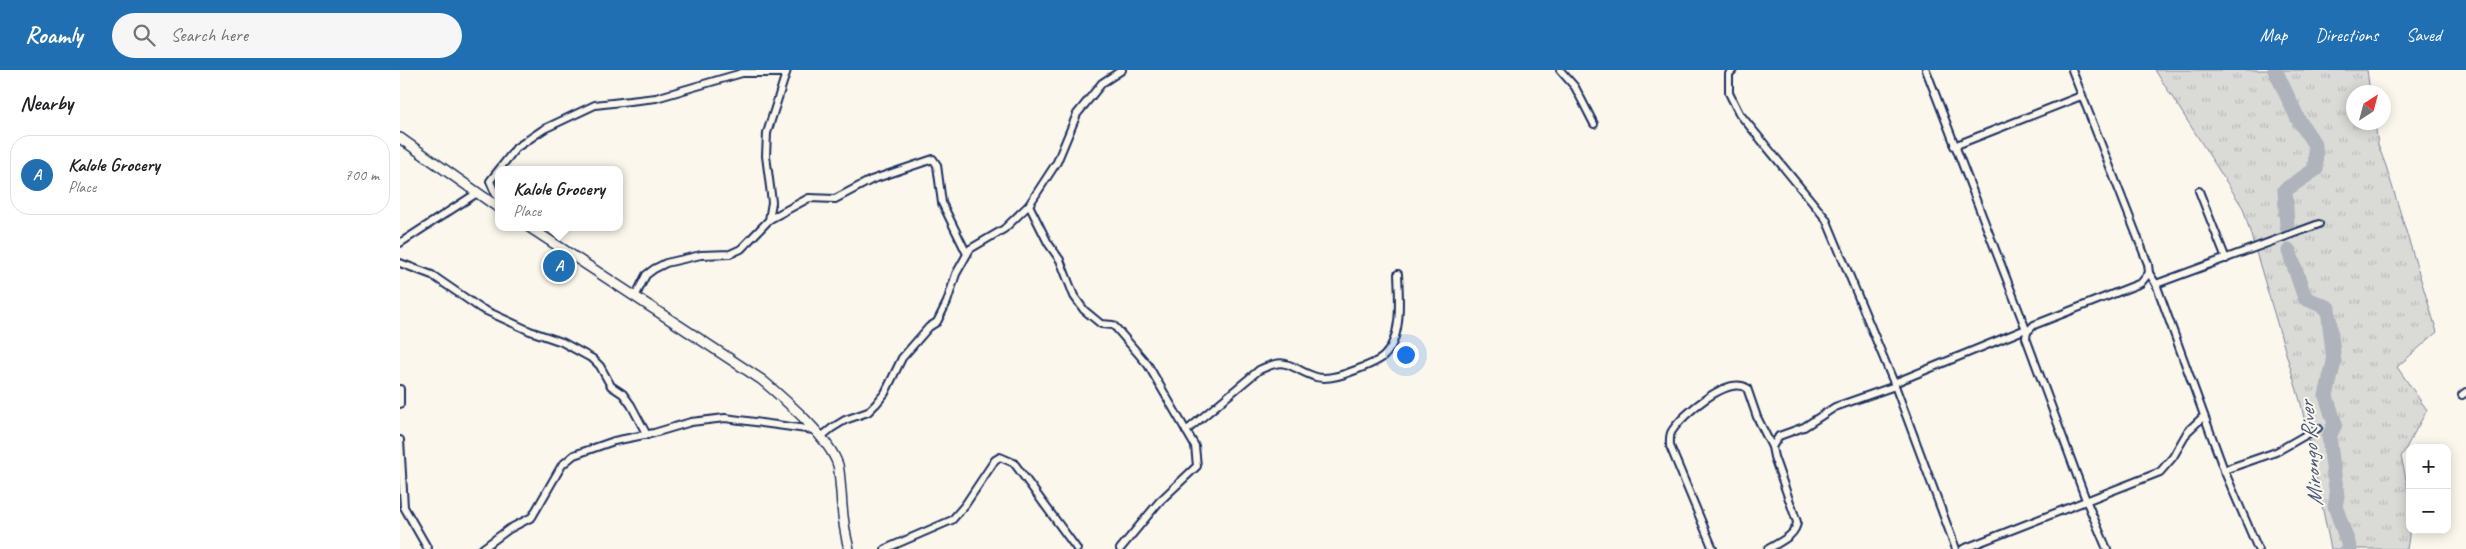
<!DOCTYPE html>
<html lang="en">
<head>
<meta charset="utf-8">
<style>
  body { margin:0; font-family:Caveat,sans-serif; background:#f6f6f6; color:#202124 }
  .controls { position:absolute; right:15px; bottom:15px; display:grid; overflow:hidden; border-radius:10px; box-shadow:0 2px 12px #0003 }
  .controls button { width:45px; height:45px; display:grid; place-items:center; padding:0; border:0; border-bottom:1px solid #e0e0e0; background:#fff; color:#202124; font:25px sans-serif }
  .compass { position:absolute; left:1946px; top:15px; width:45px; height:45px; border-radius:50%; background:#fff; box-shadow:0 2px 12px #0003; rotate:36deg }
  .you { position:absolute; left:1005px; top:284px; width:18px; height:18px; margin:-12px; border:4px solid #fff; border-radius:50%; background:#1a73e8; box-shadow:0 0 0 8px #1a73e833 }
  .badge { display:grid; place-items:center; width:32px; height:32px; border-radius:50%; background:#1f6fb2; color:#fff; font-size:16px; font-weight:700 }
  .pin { position:absolute; translate:-50% -50%; border:2px solid #fff; box-shadow:0 1px 5px #0006 }
  .popup { position:absolute; left:95px; top:96px; width:128px; height:65px; box-sizing:border-box; display:grid; place-content:center; border-radius:10px; background:#fff; filter:drop-shadow(0 1px 4px #0005); font-size:16px; white-space:nowrap; color:#757577 }
  .popup b { font-size:19px; color:#202124 }
  .popup::after { content:''; position:absolute; left:50%; top:100%; margin-left:-10px; border:10px solid transparent; border-top-color:#fff }
  .list { margin:0; padding:0; list-style:none }
  h2 { display:flex; justify-content:space-between; align-items:center; height:65px; margin:0; padding:0 20px; font-size:21px }
  h2 small { font-size:16px; font-weight:400; color:#757577 }
  .list li { display:grid; grid-template-columns:32px 1fr auto; gap:15px; align-items:center; box-sizing:border-box; height:80px; margin:0 10px 10px; padding:0 10px; border:1px solid #e0e0e0; border-radius:20px }
  .list b { display:block; font-size:19px; white-space:nowrap }
  .list p { margin:0; font-size:16px; white-space:nowrap; color:#757577 }
  .list em { font-size:16px; font-style:normal; color:#757577 }
  .icon { flex:none; width:28px; height:28px; fill:none; stroke:currentColor; stroke-width:2; stroke-linecap:round; stroke-linejoin:round }
  .map { position:relative; flex:none; width:2066px; height:479px; overflow:hidden }
  header { display:flex; align-items:center; gap:30px; box-sizing:border-box; height:70px; padding:0 25px; background:#1f6fb2; color:#fff }
  header strong { font-size:24px }
  nav { display:flex; gap:28px; margin-inline-start:auto; font-size:18px }
  .search { width:350px; height:45px; background:#f6f6f6; display:flex; align-items:center; gap:12px; box-sizing:border-box; padding:0 18px; border-radius:28px; color:#757577; font-size:19px }
  main { display:flex }
  aside { flex:1; background:#fff }
  .map>svg:first-child { display:block }
</style>
</head>
<body>
<header>
<strong>Roamly</strong>
<div class="search"><svg class="icon" aria-label="search" viewBox="0 0 24 24"><circle cx="10" cy="10" r="6"/><path d="M15 15l6 6"/></svg>Search here</div>
<nav><a>Map</a><a>Directions</a><a>Saved</a></nav>
</header>
<main>
<aside>
<h2>Nearby<small></small></h2>
<ul class="list">
<li><span class="badge">A</span><div><b>Kalole Grocery</b><p>Place</p></div><em>700 m</em></li>
</ul>
</aside>
<div class="map">
<svg width="2066" height="479" viewBox="0 0 2066 479">
  <defs>
    <pattern id="grass-tufts" width="24" height="20" patternUnits="userSpaceOnUse" patternTransform="scale(1.25)"><rect width="24" height="20" fill="#dadad7"/><path d="M3 7l-1-3M5 7V3M7 7l1-3M15 17l-1-3M17 17v-4M19 17l1-3" fill="none" stroke="#babbbb"/></pattern>
  </defs>
  <rect width="100%" height="100%" fill="#fbf7ec"/>
  <filter id="ink" filterUnits="userSpaceOnUse"><feTurbulence type="fractalNoise" baseFrequency=".02" numOctaves="2"/><feDisplacementMap in="SourceGraphic" scale="10" xChannelSelector="R" yChannelSelector="G"/><feConvolveMatrix kernelMatrix="1 2 1 2 8 2 1 2 1" color-interpolation-filters="sRGB"/></filter>
  <g filter="url(#ink)">
    <path fill="url(#grass-tufts)" stroke="#7a849a" d="M1755 0H1967L1970 22H1954V52L1975 53 1978 75 1986 96 2037 262 1997 297 2027 340 2001 387C2009 418 2013 448 2007 479H1931L1901 334 1843 138Z"/>
    <g fill="none" stroke-linecap="round" stroke-linejoin="round">
      <g stroke="#afb3bb" stroke-width="15">
        <path d="M1875 0 1898 49 1915 75 1916 99 1885 120 1887 157"/>
        <path d="M1889 181 1905 228 1928 238 1934 292 1926 326 1935 354 1929 367 1937 426 1935 436 1950 479"/>
      </g>
      <defs>
        <g id="street">
          <path d="M1160 0 1175 17 1194 54"/>
          <path d="M1333 0 1329 4V23L1339 43 1426 149 1494 313 1556 479"/>
          <path d="M1526 0 1627 262"/>
          <path d="M1672 0 1748 194 1749 203 1741 213 1634 255 1627 262 1626 268 1686 430 1707 479"/>
          <path d="M1554 76 1681 26"/>
          <path d="M1799 121 1826 189"/>
          <path d="M99 132 90 111 116 78 144 59 195 35 256 28 342 3H384"/>
          <path d="M629 135 648 173 660 190 674 226 684 240 701 254 713 255 717 259 748 295 795 376 797 396 759 432 720 479"/>
          <path d="M370 149 409 128 435 129 471 110 533 89 537 95 542 133 567 184"/>
          <path d="M0 173 77 123"/>
          <path d="M0 193 32 205 80 238 130 261 162 272 193 289 200 296 211 316 223 324 231 335 247 365"/>
          <path d="M1749 203 1756 214 1824 400 1858 479"/>
          <path d="M1756 214 1919 154"/>
          <path d="M235 227 246 205 254 199 266 193 301 185 330 184 341 179 369 150 372 132 366 86 367 63 387 0"/>
          <path d="M1494 313 1626 259"/>
          <path d="M0 319V334"/>
          <path d="M2062 325 2066 322"/>
          <path d="M786 361 859 300C891 285 889 299 916 307 927 310 943 305 953 301 963 297 977 293 984 286 1003 267 999 228 998 204"/>
          <path d="M421 367 432 358 445 350 468 342 476 334 485 323 502 288 529 257 537 252 547 232 556 204 570 179 604 159 629 135 657 92 677 44 702 13 722 0"/>
          <path d="M0 370 4 437 28 479"/>
          <path d="M1824 400 1876 382 1918 358"/>
          <path d="M82 479 109 459 132 447 162 395 174 385 214 371 254 363 291 352 325 348 414 360"/>
          <path d="M485 479 552 450 565 435 595 390 600 387 614 393 677 479"/>
          <path d="M1313 479 1270 376C1270 371 1269 365 1272 361 1283 344 1327 306 1347 318L1357 347 1372 377"/>
          <path d="M1368 479C1379 472 1396 466 1397 452L1374 387 1372 377 1379 366 1404 357 1435 337 1495 316"/>
          <path d="M1563 479 1760 402 1773 387 1788 361 1804 346"/>
        </g>
        <g id="secondary">
          <path d="M0 68 99 138"/>
          <path d="M129 157 362 310C384 329 429 367 438 395 440 404 440 414 441 422 442 441 444 460 449 479"/>
        </g>
      </defs>
      <use href="#street" stroke="#1b2f5e" stroke-width="10"/>
      <use href="#secondary" stroke="#1b2f5e" stroke-width="12"/>
      <use href="#street" stroke="#fbf7ec" stroke-width="6"/>
      <use href="#secondary" stroke="#fbf7ec" stroke-width="9"/>
    </g>
  </g>
  <g text-anchor="middle" dominant-baseline="central" stroke-width="4" stroke-linejoin="round" paint-order="stroke">
    <g font-size="22" font-style="italic" fill="#47577a" stroke="#fbf7ec">
      <text transform="translate(1911 384) rotate(-95)">Mirongo River</text>
    </g>
  </g>
</svg>
<div class="controls">
<button>+</button>
<button>−</button>
</div>
<svg class="compass" viewBox="-18 -18 36 36"><path d="M0-13l5 13h-10z" fill="#e53935"/><path d="M0 13l5-13h-10z" fill="#757577"/></svg>
<div class="you"></div>
<div class="pin badge" style="left:159px;top:196px">A</div>
<div class="popup"><b>Kalole Grocery</b>Place</div>
</div>
</main>
</body>
</html>
